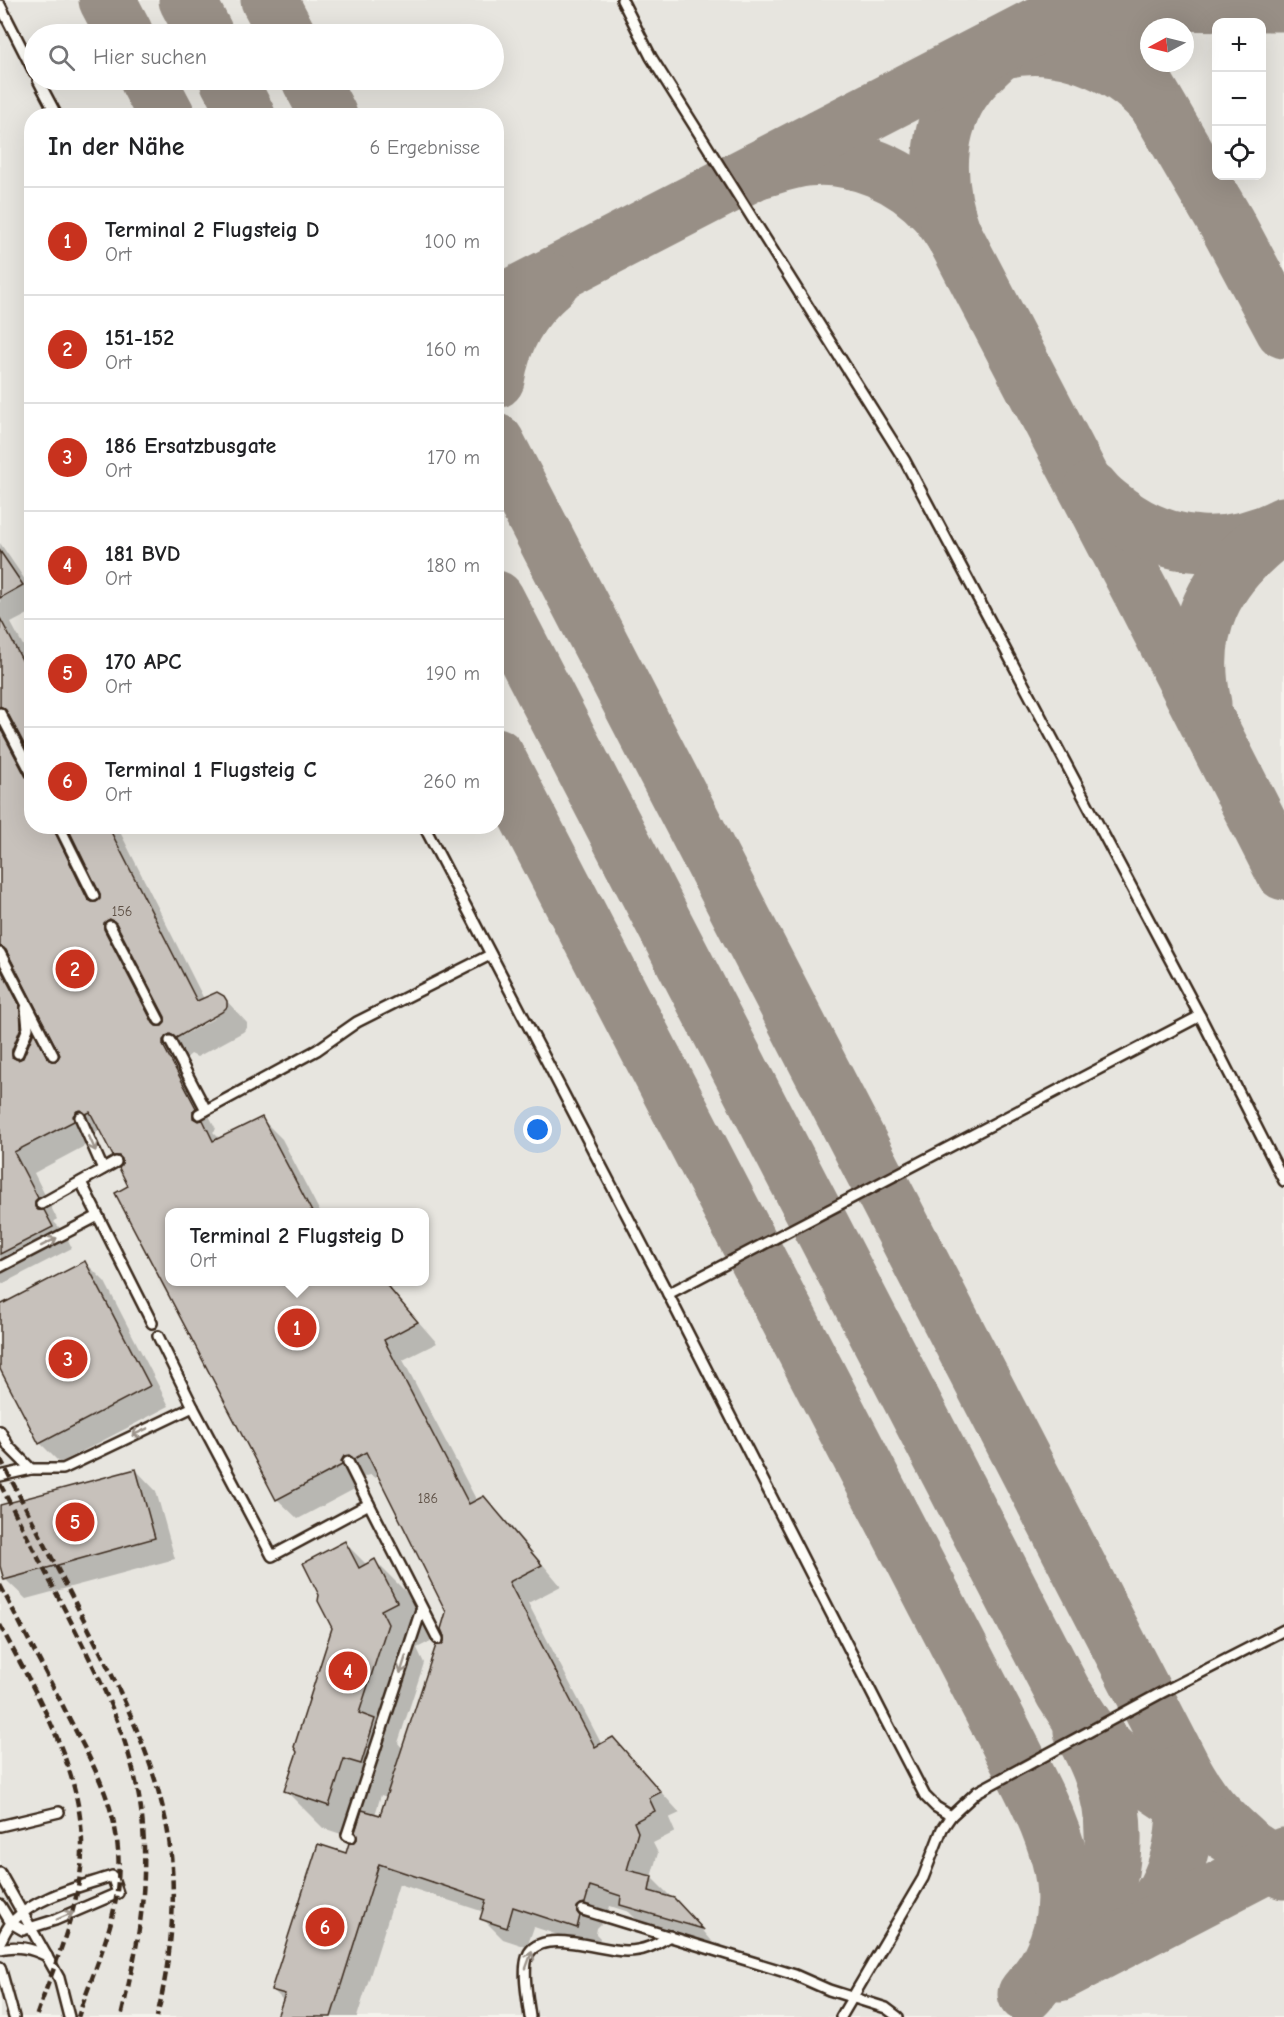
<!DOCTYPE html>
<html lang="de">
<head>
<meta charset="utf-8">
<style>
  body { margin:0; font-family:"Comic Neue",sans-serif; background:#f6f6f6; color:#202124 }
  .controls { position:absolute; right:18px; top:18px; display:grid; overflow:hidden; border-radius:12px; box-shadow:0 6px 24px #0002 }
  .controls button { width:54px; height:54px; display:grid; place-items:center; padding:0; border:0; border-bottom:2px solid #e0e0e0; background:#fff; color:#202124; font:30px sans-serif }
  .compass { position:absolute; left:1140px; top:18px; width:54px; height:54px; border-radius:50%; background:#fff; box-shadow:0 6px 24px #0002; rotate:263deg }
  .you { position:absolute; left:538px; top:1130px; width:21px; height:21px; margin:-15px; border:4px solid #fff; border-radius:50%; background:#1a73e8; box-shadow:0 0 0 9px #1a73e833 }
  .badge { display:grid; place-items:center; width:39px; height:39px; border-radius:50%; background:#c8321e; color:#fff; font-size:20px; font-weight:700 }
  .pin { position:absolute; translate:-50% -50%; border:3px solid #fff; box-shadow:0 2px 6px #0006 }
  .popup { position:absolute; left:165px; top:1208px; width:264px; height:78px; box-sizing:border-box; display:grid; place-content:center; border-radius:12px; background:#fff; filter:drop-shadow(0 2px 4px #0005); font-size:20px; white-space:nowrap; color:#757577 }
  .popup b { font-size:22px; color:#202124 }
  .popup::after { content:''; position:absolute; left:50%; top:100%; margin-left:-12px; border:12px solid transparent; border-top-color:#fff }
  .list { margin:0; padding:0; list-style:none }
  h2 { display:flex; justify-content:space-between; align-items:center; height:78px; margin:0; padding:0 24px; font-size:26px }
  h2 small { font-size:20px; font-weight:400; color:#757577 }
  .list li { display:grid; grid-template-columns:39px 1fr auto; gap:18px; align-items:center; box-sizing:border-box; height:108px; padding:0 24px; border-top:2px solid #e0e0e0 }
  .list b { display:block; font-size:22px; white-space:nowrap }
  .list p { margin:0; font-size:20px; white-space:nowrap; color:#757577 }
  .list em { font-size:20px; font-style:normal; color:#757577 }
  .icon { flex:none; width:33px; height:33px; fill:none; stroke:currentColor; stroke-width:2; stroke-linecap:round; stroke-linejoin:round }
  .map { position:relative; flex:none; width:1284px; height:2017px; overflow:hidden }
  .search { position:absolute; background:#fff; box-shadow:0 6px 24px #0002; left:24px; top:24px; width:480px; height:66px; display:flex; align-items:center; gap:15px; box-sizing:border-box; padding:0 21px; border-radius:33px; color:#757577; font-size:22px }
  .panel { position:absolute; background:#fff; box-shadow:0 6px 24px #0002; left:24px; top:108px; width:480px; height:726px; border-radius:24px }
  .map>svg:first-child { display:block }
</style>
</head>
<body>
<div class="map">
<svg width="1284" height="2017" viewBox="0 0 1284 2017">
  <rect width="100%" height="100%" fill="#f5f4ee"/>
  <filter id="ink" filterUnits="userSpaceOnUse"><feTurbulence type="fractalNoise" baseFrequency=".0167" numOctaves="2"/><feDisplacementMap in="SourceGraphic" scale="12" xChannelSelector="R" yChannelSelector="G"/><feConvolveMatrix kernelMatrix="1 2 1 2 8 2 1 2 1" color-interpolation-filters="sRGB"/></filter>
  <g filter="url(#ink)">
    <path fill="#e7e5df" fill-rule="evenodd" d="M0 0H1284V2017H0ZM1216 22H1262V176H1216ZM1149 27H1185V63H1149ZM34 34H494V80H34ZM32 116H496V826H32ZM170 1212H424V1282H170Z"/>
    <g fill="#0003" fill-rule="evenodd">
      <path d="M0 543 32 590V612L11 623 32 662V755L17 727 13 733 32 771V826H117L204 999 223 997 247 1023V1028L243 1032 197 1057 191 1054 183 1061V1066L216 1129 213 1132 220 1139 262 1119 282 1139 320 1212H170V1282H384L437 1343 403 1360 477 1501 483 1498 504 1518 561 1586 528 1603 602 1745 613 1739 680 1813 669 1818 675 1832 653 1843 658 1853 651 1877 694 1920 717 1947 642 1925 629 1912 610 1906 605 1923H602L597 1928 596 1934 600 1938 597 1948 534 1927 527 1947 503 1939 482 1918 484 1912 399 1884 357 2017H279L284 2001 273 1990 347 1855 359 1840 323 1828 286 1791 333 1628 345 1543 367 1565 375 1561 412 1598 433 1640 417 1648 424 1663 398 1743 403 1749 441 1647 445 1643 448 1612 379 1476 375 1478 371 1475 365 1476 361 1482 362 1485 298 1519 277 1499 118 1193 130 1187 124 1165 114 1155 101 1130 97 1131 93 1137 94 1141 34 1173 57 1219 54 1222 64 1232 72 1248 0 1285ZM75 841 102 893 101 900 99 902 73 851 72 846ZM84 893 94 903H90L82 895ZM126 941 166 1017V1024L163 1027 124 951 123 946ZM16 969 60 1052V1059L57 1062 54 1054 40 1041V1027L13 975ZM213 1015 215 1018 182 1036V1032ZM381 1795 387 1797 381 1817 375 1815Z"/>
      <path d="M85 1262 105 1282 169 1406 60 1463 40 1443 0 1366V1307Z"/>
      <path d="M136 1470 156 1491 175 1559 26 1599 5 1579 0 1560V1507Z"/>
    </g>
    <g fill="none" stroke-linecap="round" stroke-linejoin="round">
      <g stroke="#988f86" stroke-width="57">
        <path d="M107 0 125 34"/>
        <path d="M187 0 205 34"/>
        <path d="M269 0 287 34"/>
        <path d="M1096 0 1227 224 1284 330"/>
        <path d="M996 52C1050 36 1109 57 1148 95"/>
        <path d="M148 80 167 116"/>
        <path d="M228 80 247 116"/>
        <path d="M310 80 329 116"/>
        <path d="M758 170C774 166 790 160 807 158 855 153 904 175 936 210 943 218 949 228 955 237L1143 596 1284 872"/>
        <path d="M954 236C935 186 933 129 967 84 975 73 987 63 996 54"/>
        <path d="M496 305 1048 20 1072 10 1110 2 1284 3"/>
        <path d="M496 380C503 338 519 310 551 282"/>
        <path d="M496 442 1184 1771C1201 1802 1216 1818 1243 1842"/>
        <path d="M1092 490C1099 500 1110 507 1119 514 1169 551 1230 553 1284 525"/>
        <path d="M496 599 1063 1692 1087 1729 1122 1763 1284 1871"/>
        <path d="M1203 704C1187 627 1215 577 1274 531"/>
        <path d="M496 756 1005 1735C1039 1804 1091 1883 1050 1960 1044 1973 1035 1983 1026 1994"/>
        <path d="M1132 1931C1178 1892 1193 1830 1180 1773"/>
        <path d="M1069 1956C1080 1941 1092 1925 1099 1909 1116 1869 1118 1818 1103 1777 1098 1761 1090 1746 1082 1731"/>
        <path d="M1059 1973 1284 1856"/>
      </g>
    </g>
    <g fill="#c7c1bb" stroke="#3b2a1e" stroke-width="1.5" fill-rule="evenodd">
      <path d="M0 551 23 585 0 598Z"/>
      <path d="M0 618 32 679V759L6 710 0 706Z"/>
      <path d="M0 728 26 777 32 781V826H52L88 900 96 902 100 899V894L67 826H108L197 1001 217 992 224 996 227 1001V1007L222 1012 176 1038 170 1034 163 1040V1045L196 1108 193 1111V1118L198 1121 203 1120 213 1141 262 1117 312 1212H170V1281H383L418 1322 384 1340 469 1504 484 1496 542 1565 509 1582 595 1747 613 1737 661 1792 649 1798 655 1811 634 1822 638 1832 627 1870 652 1876 649 1891 674 1898 703 1929 620 1905 621 1896 590 1886 585 1903 581 1904 577 1907V1912L580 1916 577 1928 513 1907 507 1928 480 1919 486 1900 379 1864 331 2017H277L285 1994 271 1990 318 1844 346 1853 349 1843H354L357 1839 355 1832 362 1810 380 1815 436 1645H441L444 1642V1636L441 1629 446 1612 366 1452 354 1459 349 1455 344 1456 341 1461 342 1465 276 1500 115 1193 128 1186 119 1168 122 1165V1159L119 1156H113L90 1112 86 1114 81 1110 77 1111 73 1116 74 1121 14 1152 38 1198 35 1201V1207L38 1210H44L53 1227 0 1254V968L20 1006 21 1027 12 1050V1057L18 1060 23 1058 34 1032 49 1060 56 1061 60 1055 6 950 0 946ZM110 919 116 923 165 1017V1023L162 1026H156L153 1023 104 929V923Z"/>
      <path d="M85 1261 150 1386 39 1444 0 1369V1305Z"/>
      <path d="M136 1469 155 1538 4 1580 0 1566V1505Z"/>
      <path d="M345 1541 359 1568 375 1559 397 1602 381 1610 388 1624 359 1713 375 1719 361 1764 344 1759 329 1806 284 1791 297 1752 294 1747 332 1628 318 1601 319 1595 303 1563Z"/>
    </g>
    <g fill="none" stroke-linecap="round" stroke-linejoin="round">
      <defs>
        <g id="service">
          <path d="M622 0 651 57 905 461 1200 1016 1284 1181"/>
          <path d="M0 5 34 72"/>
          <path d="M38 80 57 116"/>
          <path d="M0 713 32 774"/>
          <path d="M59 826 94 896"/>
          <path d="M424 826 668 1294 886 1721 925 1796 936 1807 951 1816"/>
          <path d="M110 926 159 1020"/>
          <path d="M0 953 53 1055"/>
          <path d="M170 1041 206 1110"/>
          <path d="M18 1053 28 1028 26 1008"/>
          <path d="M199 1114 317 1050 357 1022 490 955"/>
          <path d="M80 1117 103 1169"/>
          <path d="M81 1182 152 1323"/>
          <path d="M41 1204 116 1162"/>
          <path d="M0 1267 98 1216"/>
          <path d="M668 1294 1200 1016"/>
          <path d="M158 1336 193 1407 272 1556 369 1504 348 1462"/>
          <path d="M0 1431 9 1447 31 1469H63L193 1407"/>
          <path d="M0 1476 31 1469"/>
          <path d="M369 1504 438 1639"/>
          <path d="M0 1826 59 1812"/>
          <path d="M351 1837 347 1835 421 1610"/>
          <path d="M0 1873 59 1978 69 2017"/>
          <path d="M0 1905 11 1923 23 1930 55 1920 118 1893 112 1876C80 1887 38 1896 13 1921 7 1927 4 1935 0 1942"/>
          <path d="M583 1910 795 1975 829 1990 886 2008 898 2017"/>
          <path d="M0 1949C17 1945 31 1948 47 1956"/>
          <path d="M0 1967 14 2017"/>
          <path d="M530 2017C528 2000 521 1967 529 1953 545 1928 603 1952 627 1951 644 1951 655 1945 670 1936"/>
          <path d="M841 2017 923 1878 942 1829 951 1816 977 1792 1159 1694 1284 1630"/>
        </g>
      </defs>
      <use href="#service" stroke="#3b2a1e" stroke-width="14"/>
      <use href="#service" stroke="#fdfcf7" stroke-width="9"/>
      <g stroke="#3b2a1e" stroke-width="4.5" stroke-dasharray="9 4.5" stroke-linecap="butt">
        <path d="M0 1458C28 1512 56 1566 84 1620 118 1686 151 1750 166 1822 179 1887 172 1953 157 2017"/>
        <path d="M0 1484C22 1526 43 1568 65 1610 100 1678 137 1750 143 1828 148 1897 137 1950 121 2017"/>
        <path d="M0 1585C21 1625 42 1666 63 1706 95 1770 126 1816 117 1891 113 1929 91 1979 78 2017"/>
        <path d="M0 1625C39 1700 90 1779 81 1868 75 1919 53 1969 36 2017"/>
      </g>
    </g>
    <defs><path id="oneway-shaft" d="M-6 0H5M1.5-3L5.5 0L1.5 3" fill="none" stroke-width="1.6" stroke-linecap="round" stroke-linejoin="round" transform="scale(1.5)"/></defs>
    <g stroke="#9c938a">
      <use href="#oneway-shaft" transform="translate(92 1143) rotate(66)"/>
      <use href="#oneway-shaft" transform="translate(49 1242) rotate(-27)"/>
      <use href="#oneway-shaft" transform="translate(140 1432) rotate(155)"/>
      <use href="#oneway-shaft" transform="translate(403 1665) rotate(108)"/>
      <use href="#oneway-shaft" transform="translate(65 1916) rotate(-23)"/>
      <use href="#oneway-shaft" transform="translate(529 1960) rotate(-70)"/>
    </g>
  </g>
  <g text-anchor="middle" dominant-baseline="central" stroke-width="6" stroke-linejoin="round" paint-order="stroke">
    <g font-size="14" fill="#5e5045">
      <text x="122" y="911">156</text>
      <text x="428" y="1498">186</text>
    </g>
  </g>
</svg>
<div class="controls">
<button>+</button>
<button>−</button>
<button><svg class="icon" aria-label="locate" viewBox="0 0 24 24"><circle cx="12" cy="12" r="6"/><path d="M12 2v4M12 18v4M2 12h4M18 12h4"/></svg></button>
</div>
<svg class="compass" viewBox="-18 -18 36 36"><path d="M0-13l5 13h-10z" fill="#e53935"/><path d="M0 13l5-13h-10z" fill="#757577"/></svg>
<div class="you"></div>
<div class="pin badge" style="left:297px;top:1328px">1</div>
<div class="popup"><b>Terminal 2 Flugsteig D</b>Ort</div>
<div class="pin badge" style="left:75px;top:969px">2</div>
<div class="pin badge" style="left:68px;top:1359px">3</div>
<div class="pin badge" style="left:348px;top:1671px">4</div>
<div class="pin badge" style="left:75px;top:1522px">5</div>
<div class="pin badge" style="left:325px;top:1927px">6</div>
<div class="search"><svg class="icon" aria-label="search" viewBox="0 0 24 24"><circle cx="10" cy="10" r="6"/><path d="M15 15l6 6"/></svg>Hier suchen</div>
<section class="panel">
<h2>In der Nähe<small>6 Ergebnisse</small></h2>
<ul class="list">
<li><span class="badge">1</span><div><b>Terminal 2 Flugsteig D</b><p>Ort</p></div><em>100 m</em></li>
<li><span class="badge">2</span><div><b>151-152</b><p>Ort</p></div><em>160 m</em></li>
<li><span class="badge">3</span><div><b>186 Ersatzbusgate</b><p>Ort</p></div><em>170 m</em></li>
<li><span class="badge">4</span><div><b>181 BVD</b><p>Ort</p></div><em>180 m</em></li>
<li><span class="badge">5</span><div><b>170 APC</b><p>Ort</p></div><em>190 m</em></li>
<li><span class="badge">6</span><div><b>Terminal 1 Flugsteig C</b><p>Ort</p></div><em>260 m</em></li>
</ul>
</section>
</div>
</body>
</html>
